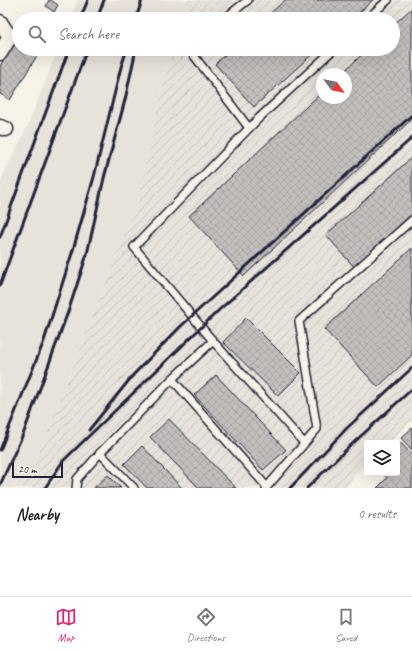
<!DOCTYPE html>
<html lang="en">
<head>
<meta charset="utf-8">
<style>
  body { margin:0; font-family:Caveat,sans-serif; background:#f6f6f6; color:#202124 }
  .controls { position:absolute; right:12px; bottom:12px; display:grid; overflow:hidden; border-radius:4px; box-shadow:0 4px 16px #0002 }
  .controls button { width:36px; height:36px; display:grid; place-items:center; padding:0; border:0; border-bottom:1px solid #e0e0e0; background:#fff; color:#202124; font:20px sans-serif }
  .compass { position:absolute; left:316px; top:68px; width:36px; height:36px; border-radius:50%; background:#fff; box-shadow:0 4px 16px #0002; rotate:122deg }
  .scale { position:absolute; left:12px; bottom:10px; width:51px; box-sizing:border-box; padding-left:4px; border:2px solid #22223b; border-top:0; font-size:11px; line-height:14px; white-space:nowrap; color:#22223b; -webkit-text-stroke:3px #f7f3e8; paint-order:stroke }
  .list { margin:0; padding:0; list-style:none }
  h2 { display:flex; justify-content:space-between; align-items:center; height:52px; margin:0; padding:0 16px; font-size:17px }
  h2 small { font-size:13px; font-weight:400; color:#757577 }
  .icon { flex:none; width:22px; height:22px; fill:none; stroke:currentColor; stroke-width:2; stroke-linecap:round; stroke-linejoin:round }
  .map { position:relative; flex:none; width:412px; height:488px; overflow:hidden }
  .search { position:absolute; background:#fff; box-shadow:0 4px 16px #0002; left:12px; right:12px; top:12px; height:44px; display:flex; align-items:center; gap:10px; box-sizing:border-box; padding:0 14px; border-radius:22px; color:#757577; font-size:15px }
  .sheet { height:108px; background:#fff }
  nav { display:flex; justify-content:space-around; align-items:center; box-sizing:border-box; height:56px; border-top:1px solid #e0e0e0; background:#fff; font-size:11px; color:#757577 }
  nav a { display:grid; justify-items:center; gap:2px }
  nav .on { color:#db2777 }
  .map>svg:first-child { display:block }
</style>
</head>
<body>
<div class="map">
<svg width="412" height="488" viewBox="0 0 412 488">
  <defs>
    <pattern id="industrial-furrows" width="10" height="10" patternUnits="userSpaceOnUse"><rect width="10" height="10" fill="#e7e3db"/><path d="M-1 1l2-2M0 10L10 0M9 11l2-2" fill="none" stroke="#c6c2bd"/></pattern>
    <pattern id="building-cross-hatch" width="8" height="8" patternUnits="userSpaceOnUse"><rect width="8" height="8" fill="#c2bfbd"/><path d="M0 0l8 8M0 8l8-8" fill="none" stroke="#a6a4a3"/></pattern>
  </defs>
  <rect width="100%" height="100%" fill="#f7f3e8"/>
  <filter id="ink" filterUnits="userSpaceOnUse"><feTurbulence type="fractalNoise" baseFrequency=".025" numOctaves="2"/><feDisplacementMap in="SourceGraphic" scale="8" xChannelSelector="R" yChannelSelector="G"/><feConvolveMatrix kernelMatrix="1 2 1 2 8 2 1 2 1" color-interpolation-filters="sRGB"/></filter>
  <g filter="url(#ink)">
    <g fill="#e7e3db">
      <path d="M78 0H188L182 19H70Z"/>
      <path d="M58 49H173L166 71 137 203 43 443 21 488H0V182L28 125Z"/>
    </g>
    <path fill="url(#industrial-furrows)" fill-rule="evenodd" d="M188 0H412V420L388 443H367V463L356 473 345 488H21L43 443 137 203 166 71 173 49H393V19H182ZM322 74H346V98H322Z"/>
    <g fill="url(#building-cross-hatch)" stroke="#22223b">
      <path d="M49 0H51L58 5 54 12 46 6Z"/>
      <path d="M285 0H373L352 19H264Z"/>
      <path d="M412 8V119L244 276 189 216 322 92V98H346V74H341L368 49H393V25Z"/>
      <path d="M19 34V49H41L10 100 0 94V66Z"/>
      <path d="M231 49H318L254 107 215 64Z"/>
      <path d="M412 157V218L356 269 326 235Z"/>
      <path d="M412 248V355L378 387 324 329Z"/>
      <path d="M246 318 301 373 278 396 223 342Z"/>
      <path d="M216 375 286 450 263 470 194 395Z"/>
      <path d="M169 419 236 488H199L150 437Z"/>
      <path d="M412 428V450L401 438Z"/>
      <path d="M400 442 412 455V488H377L387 478 382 473H397V446Z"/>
      <path d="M142 446 182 488H147L124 464Z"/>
      <path d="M108 475 121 488H94Z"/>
    </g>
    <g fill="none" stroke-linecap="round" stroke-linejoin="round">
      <defs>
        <g id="service">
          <path d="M224 19 248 0"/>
          <path d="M367 19 388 0"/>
          <path d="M189 49 249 128"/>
          <path d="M213 341 134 247 259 118 334 49"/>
          <path d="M267 487 172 379 213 341 304 443"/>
          <path d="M76 488 77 479 100 453"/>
          <path d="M134 488 100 453 172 379"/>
          <path d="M266 488 317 429 299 321 412 220"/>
        </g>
        <g id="minor">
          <path d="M0 22 9 36 8 40 0 53"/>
          <path d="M0 127 6 129"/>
        </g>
      </defs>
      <use href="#service" stroke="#22223b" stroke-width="10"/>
      <use href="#minor" stroke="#22223b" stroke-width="17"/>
      <use href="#service" stroke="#f7f3e8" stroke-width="7"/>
      <use href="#minor" stroke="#f7f3e8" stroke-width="14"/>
      <g stroke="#22223b" stroke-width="3">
        <path d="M80 19 88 0"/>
        <path d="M97 19 104 0"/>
        <path d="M136 19 142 0"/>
        <path d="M0 237 69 49"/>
        <path d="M0 285 87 49"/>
        <path d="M89 430 134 374 181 326 412 115"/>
        <path d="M0 450 44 341 73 250 94 177 121 67 127 49"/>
        <path d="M0 485 24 432 46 372 69 309 87 254 104 178 125 100 136 49"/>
        <path d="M45 488 63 461 219 310 412 138"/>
        <path d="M290 488 347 428 412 368"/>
        <path d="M307 488 350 446 412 389"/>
      </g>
    </g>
  </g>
</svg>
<div class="controls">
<button><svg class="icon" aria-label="layers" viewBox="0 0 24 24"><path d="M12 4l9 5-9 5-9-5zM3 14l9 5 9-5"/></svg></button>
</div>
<svg class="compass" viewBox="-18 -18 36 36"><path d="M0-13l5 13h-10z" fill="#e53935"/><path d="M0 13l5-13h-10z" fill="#757577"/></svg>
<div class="scale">20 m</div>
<div class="search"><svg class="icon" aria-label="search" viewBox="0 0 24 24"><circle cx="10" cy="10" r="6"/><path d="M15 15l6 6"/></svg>Search here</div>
</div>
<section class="sheet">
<h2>Nearby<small>0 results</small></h2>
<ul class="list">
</ul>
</section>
<nav>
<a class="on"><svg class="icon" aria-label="map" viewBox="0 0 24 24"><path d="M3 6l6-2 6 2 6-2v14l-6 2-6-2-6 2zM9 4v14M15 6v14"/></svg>Map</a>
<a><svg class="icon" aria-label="directions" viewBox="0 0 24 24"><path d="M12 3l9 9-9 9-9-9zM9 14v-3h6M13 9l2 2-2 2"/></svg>Directions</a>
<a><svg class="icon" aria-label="saved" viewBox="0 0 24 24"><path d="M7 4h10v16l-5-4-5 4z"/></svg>Saved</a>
</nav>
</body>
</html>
